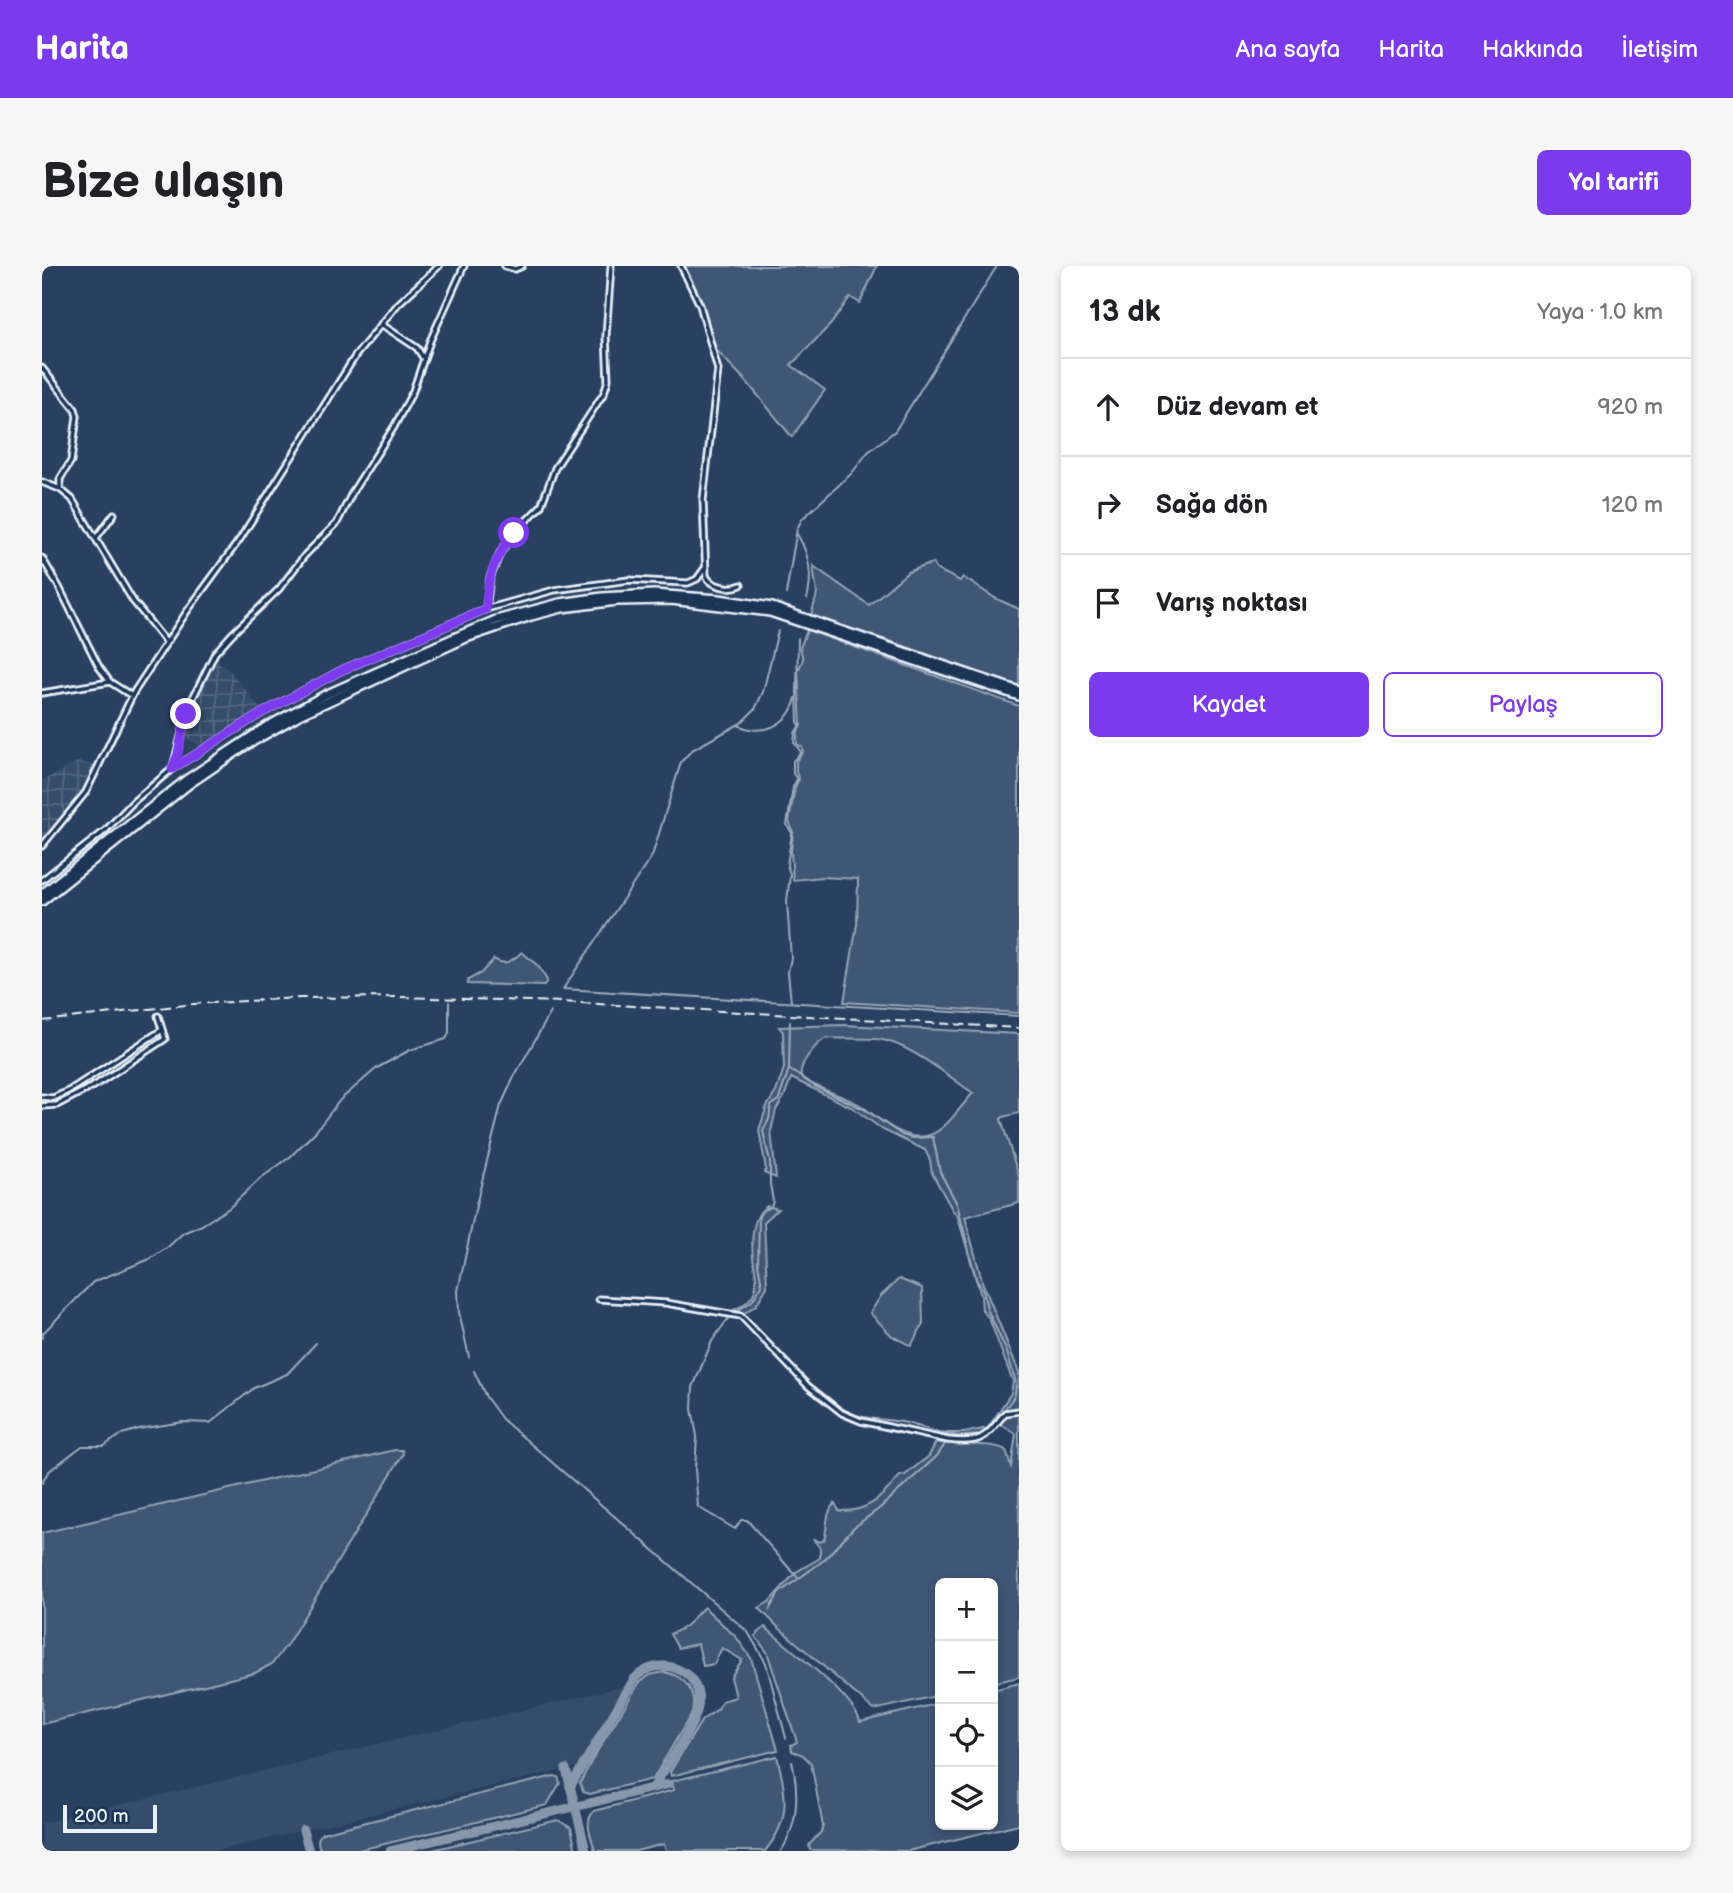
<!DOCTYPE html>
<html lang="tr">
<head>
<meta charset="utf-8">
<style>
  body { margin:0; font-family:"Balsamiq Sans",sans-serif; background:#f6f6f6; color:#202124 }
  .controls { position:absolute; right:21px; bottom:21px; display:grid; overflow:hidden; border-radius:10px; box-shadow:0 4px 10px #0003 }
  .controls button { width:63px; height:63px; display:grid; place-items:center; padding:0; border:0; border-bottom:2px solid #e0e0e0; background:#fff; color:#202124; font:35px sans-serif }
  .scale { position:absolute; left:21px; bottom:18px; width:94px; box-sizing:border-box; padding-left:7px; border:4px solid #e8f1f8; border-top:0; font-size:19px; line-height:24px; white-space:nowrap; color:#e8f1f8; -webkit-text-stroke:5px #1d3557; paint-order:stroke }
  .stop { position:absolute; width:21px; height:21px; margin:-16px; border:5px solid #7c3aed; border-radius:50%; background:#fff }
  .stop.end { background:#7c3aed; border-color:#fff; box-shadow:0 2px 7px #0008 }
  .list { margin:0; padding:0; list-style:none }
  h2 { display:flex; justify-content:space-between; align-items:center; height:91px; margin:0; padding:0 28px; font-size:30px }
  h2 small { font-size:23px; font-weight:400; color:#757577 }
  .list li { display:grid; grid-template-columns:46px 1fr auto; gap:21px; align-items:center; box-sizing:border-box; height:98px; padding:0 28px; border-top:2px solid #e0e0e0 }
  .list b { display:block; font-size:26px; white-space:nowrap }
  .list em { font-size:23px; font-style:normal; color:#757577 }
  .actions { display:flex; gap:14px; padding:21px 28px }
  .actions a { flex:1; padding:16px 0; border:2px solid #7c3aed; border-radius:10px; text-align:center; font-size:24px; color:#7c3aed }
  .actions .main { background:#7c3aed; color:#fff }
  .icon { flex:none; width:38px; height:38px; fill:none; stroke:currentColor; stroke-width:2; stroke-linecap:round; stroke-linejoin:round }
  .map { position:relative; flex:none; width:977px; height:1585px; overflow:hidden; border-radius:10px }
  header { display:flex; align-items:center; gap:42px; box-sizing:border-box; height:98px; padding:0 35px; background:#7c3aed; color:#fff }
  header strong { font-size:33px }
  nav { display:flex; gap:38px; margin-inline-start:auto; font-size:24px }
  .intro { display:flex; align-items:center; justify-content:space-between; box-sizing:border-box; height:168px; padding:0 42px }
  h1 { margin:0; font-size:49px }
  .button { padding:18px 32px; border-radius:10px; background:#7c3aed; color:#fff; font-size:24px; font-weight:700 }
  main { display:flex; gap:42px; padding:0 42px }
  aside { flex:1; background:#fff; border-radius:10px; box-shadow:0 4px 10px #0003 }
  .map>svg:first-child { display:block }
</style>
</head>
<body>
<header>
<strong>Harita</strong>
<nav><a>Ana sayfa</a><a>Harita</a><a>Hakkında</a><a>İletişim</a></nav>
</header>
<div class="intro"><h1>Bize ulaşın</h1><a class="button">Yol tarifi</a></div>
<main>
<div class="map">
<svg width="977" height="1585" viewBox="0 0 977 1585">
  <defs>
    <pattern id="industrial-grid" width="8" height="8" patternUnits="userSpaceOnUse" patternTransform="scale(1.75)"><rect width="8" height="8" fill="#364d6b"/><path d="M0 4h8M4 0v8" fill="none" stroke="#536781"/></pattern>
  </defs>
  <rect width="100%" height="100%" fill="#294061"/>
  <filter id="ink" filterUnits="userSpaceOnUse"><feTurbulence type="fractalNoise" baseFrequency=".0143" numOctaves="2"/><feDisplacementMap in="SourceGraphic" scale="14" xChannelSelector="R" yChannelSelector="G"/><feConvolveMatrix kernelMatrix="1 2 1 2 8 2 1 2 1" color-interpolation-filters="sRGB"/></filter>
  <g filter="url(#ink)">
    <path fill="#364d6b" d="M592 1418 546 1498 173 1585H0V1557Z"/>
    <g fill="url(#industrial-grid)">
      <path d="M173 395 188 405 218 442 191 465 159 481 141 470 149 442Z"/>
      <path d="M35 496 51 499 54 501 53 506 33 538 0 575V515Z"/>
    </g>
    <g fill="#415774" stroke="#94a4b6" stroke-width="2" fill-rule="evenodd">
      <path d="M640 0H835L818 37 808 31 789 58 749 99 783 124 750 171 704 115 672 82 665 64 662 45Z"/>
      <path d="M891 297 894 303 918 315 921 311 953 332 977 343V421L854 377 769 350 775 328 771 300 827 339 866 306Z"/>
      <path d="M765 364 977 440V747L802 736 815 658 816 613 780 611 751 614 749 586 751 566 747 555 753 521 757 513 754 507V495L761 486 760 481 755 478V468L759 459 756 405 761 393 758 382Z"/>
      <path d="M480 686 496 700 505 714 502 720 425 718 426 714 439 707 452 693C463 701 471 694 480 686Z"/>
      <path d="M802 759 977 768V847L961 851 959 853 977 911V937L923 951 941 1018 977 1106V1411L951 1417V1317H898V1429L832 1444 735 1360 717 1342 727 1336 754 1306 778 1292V1282L771 1273 778 1276 782 1274C786 1261 783 1246 793 1237L797 1245C827 1246 839 1232 858 1210L863 1209 887 1190 894 1176C909 1180 958 1176 964 1185 967 1190 967 1197 969 1201L974 1168 957 1157C945 1173 920 1180 902 1171L905 1167H922L946 1162 969 1127 971 1116 947 1052 940 1044 939 1030 915 948 911 945 890 907 888 894 883 884 841 864 811 842 749 812 742 831 734 844 729 865 734 912 722 907 724 903 717 864 725 840 734 826 742 802 741 766 737 761ZM784 772C801 773 815 772 832 773 861 773 906 810 931 827 905 856 892 887 849 861 838 855 829 846 818 839 799 828 776 824 759 811 756 798 773 779 784 772Z"/>
      <path d="M725 940 736 943 722 956 725 1021 714 1039 701 1048 692 1044C715 1033 717 1021 712 998 709 981 708 950 725 940Z"/>
      <path d="M857 1013 880 1022 881 1058 869 1080 850 1070 828 1047 839 1030Z"/>
      <path d="M353 1184H360L361 1188 246 1377 230 1398 213 1407 0 1458V1267Z"/>
      <path d="M662 1341 694 1371 709 1392 736 1484 629 1510 628 1506 660 1454 676 1443 680 1435 694 1431 689 1411 700 1394 680 1382 672 1398 661 1400 656 1378 636 1382 628 1368C651 1359 648 1353 662 1341Z"/>
      <path d="M723 1361C744 1380 813 1431 818 1456L898 1437V1559H951V1424L977 1417V1558L866 1585 768 1584 767 1579 779 1566 781 1560 769 1497 761 1489 750 1485 749 1479 755 1476 725 1386 713 1370Z"/>
      <path d="M622 1406C644 1410 655 1426 650 1447L611 1513 548 1528 541 1526 538 1517 551 1492 597 1417 608 1409Z"/>
      <path d="M735 1490C744 1527 750 1553 723 1585H624L622 1578 594 1585H553C550 1572 541 1556 552 1545L632 1524 630 1515Z"/>
      <path d="M512 1510 516 1511 518 1517 505 1539 313 1585H279C276 1579 274 1573 280 1567Z"/>
      <path d="M516 1554 529 1562 534 1585H386Z"/>
    </g>
    <g fill="none" stroke-linecap="round" stroke-linejoin="round">
      <g stroke="#9dabbd" stroke-width="2">
        <path d="M755 268C768 289 771 310 765 333"/>
        <path d="M744 328 755 263 760 253 810 207 826 186 853 165 955 0"/>
        <path d="M736 365 721 426 713 443 699 457 650 484 639 496 610 590 521 723 977 750"/>
        <path d="M755 427 756 372"/>
        <path d="M696 459C721 471 747 459 754 432"/>
        <path d="M749 736 746 706 749 692 745 636 748 608 745 599 750 567 745 559 751 521 755 513 751 508V495L759 486 752 477 753 467 758 459 756 456 755 426"/>
        <path d="M748 804 774 821 822 843 860 869 870 872 891 871 898 906 915 938 934 1013 941 1024 945 1043 965 1086 974 1117 973 1129 953 1157"/>
        <path d="M692 1047 710 1035 720 1019 716 998 717 950 721 944 729 941 731 935 728 918V896L721 865 727 853 729 840 737 833 747 803 748 756"/>
        <path d="M688 1050 670 1075 651 1121 650 1143 655 1170 653 1203 656 1241 693 1263 699 1254H705L755 1311"/>
        <path d="M0 1072 1 1067 51 1016 108 993 126 981 141 967 160 959 187 942 219 912 248 891 274 865 298 834 335 802 368 784 404 773 407 767V736"/>
        <path d="M427 1091 417 1046 416 1025 435 935 459 839 473 809 509 746"/>
        <path d="M432 1105 444 1131 460 1153 706 1366 724 1397 744 1472"/>
        <path d="M800 1142C821 1155 841 1152 864 1157 890 1163 917 1177 944 1166"/>
        <path d="M0 1217 6 1206 40 1180H62L80 1168 97 1163 141 1156 168 1157 212 1122 245 1108 274 1077"/>
        <path d="M727 1344 737 1327 782 1294 811 1262 838 1242 895 1190 903 1178"/>
        <path d="M739 1585C757 1558 757 1526 750 1495"/>
      </g>
      <g stroke="#8898ac" stroke-width="9">
        <path d="M524 1503 544 1585"/>
        <path d="M528 1521 592 1413C618 1385 666 1406 655 1445 649 1466 623 1502 611 1522"/>
        <path d="M261 1564 267 1585"/>
        <path d="M348 1585 627 1518"/>
      </g>
      <defs>
        <g id="minor">
          <path d="M463 0 473 3 480 0"/>
          <path d="M639 0 658 39 676 104 661 234 664 310C670 321 688 324 699 319"/>
          <path d="M339 58 375 82 382 93"/>
          <path d="M0 102 33 143 35 150 29 195 18 213V223"/>
          <path d="M0 216 18 223 30 233 91 335 124 376"/>
          <path d="M54 272 72 248"/>
          <path d="M0 292 17 321 57 401 68 416 90 430"/>
          <path d="M444 343 448 312 458 287 472 267 499 240 513 202 562 127 566 114 564 70 569 0"/>
          <path d="M0 427 68 416"/>
          <path d="M131 501 147 440 173 387 190 368 237 323 263 289 295 257 311 225 352 161 371 125 388 75 422 0"/>
          <path d="M0 580 44 526 92 426 146 344 198 273 314 89 356 38 397 0"/>
          <path d="M0 614 64 564 92 535 130 503 220 447 300 404 444 343 512 324 587 314 646 317 655 313 663 302"/>
          <path d="M0 831 11 832 28 824 120 764"/>
          <path d="M0 840 15 839 55 818 123 773 116 750"/>
          <path d="M557 1033 624 1037 699 1050 766 1120 800 1147 819 1155 906 1174C940 1178 943 1172 963 1147L977 1145"/>
        </g>
        <g id="trunk">
          <path d="M0 628 144 514 224 461 283 429 421 368 454 354 518 337 560 331 612 328 677 333 730 341 977 425"/>
          <path d="M0 635 147 518 203 480 259 448 424 372 489 350 520 342 575 335 629 334 728 346 977 430"/>
        </g>
      </defs>
      <use href="#minor" stroke="#e8f1f8" stroke-width="9"/>
      <use href="#trunk" stroke="#e8f1f8" stroke-width="12"/>
      <use href="#minor" stroke="#1d3557" stroke-width="3.5"/>
      <use href="#trunk" stroke="#1d3557" stroke-width="7"/>
      <path stroke="#e8f1f8" stroke-width="2" stroke-dasharray="10 5" stroke-linecap="butt" d="M0 755 152 738 257 732 359 731 521 736 977 762"/>
    </g>
  </g>
  <g fill="none" stroke-linecap="round" stroke-linejoin="round" filter="url(#ink)">
    <path stroke="#7c3aed" stroke-width="9" d="M144 448 136 488 130 503 220 447 300 404 444 343C444 315 454 288 472 267"/>
  </g>
</svg>
<div class="controls">
<button>+</button>
<button>−</button>
<button><svg class="icon" aria-label="locate" viewBox="0 0 24 24"><circle cx="12" cy="12" r="6"/><path d="M12 2v4M12 18v4M2 12h4M18 12h4"/></svg></button>
<button><svg class="icon" aria-label="layers" viewBox="0 0 24 24"><path d="M12 4l9 5-9 5-9-5zM3 14l9 5 9-5"/></svg></button>
</div>
<div class="scale">200 m</div>
<div class="stop" style="left:472px;top:267px"></div>
<div class="stop end" style="left:144px;top:448px"></div>
</div>
<aside>
<h2>13 dk<small>Yaya · 1.0 km</small></h2>
<ul class="list">
<li><svg class="icon" aria-label="ahead" viewBox="0 0 24 24"><path d="M12 20V5M6 11l6-6 6 6"/></svg><div><b>Düz devam et</b></div><em>920 m</em></li>
<li><svg class="icon" aria-label="right" viewBox="0 0 24 24"><path d="M7 20v-9h11M14 6l5 5-5 5"/></svg><div><b>Sağa dön</b></div><em>120 m</em></li>
<li><svg class="icon" aria-label="arrive" viewBox="0 0 24 24"><path d="M6 21V4h12l-3 4 3 4H6"/></svg><div><b>Varış noktası</b></div></li>
</ul>
<div class="actions"><a class="main">Kaydet</a><a>Paylaş</a></div>
</aside>
</main>
</body>
</html>
